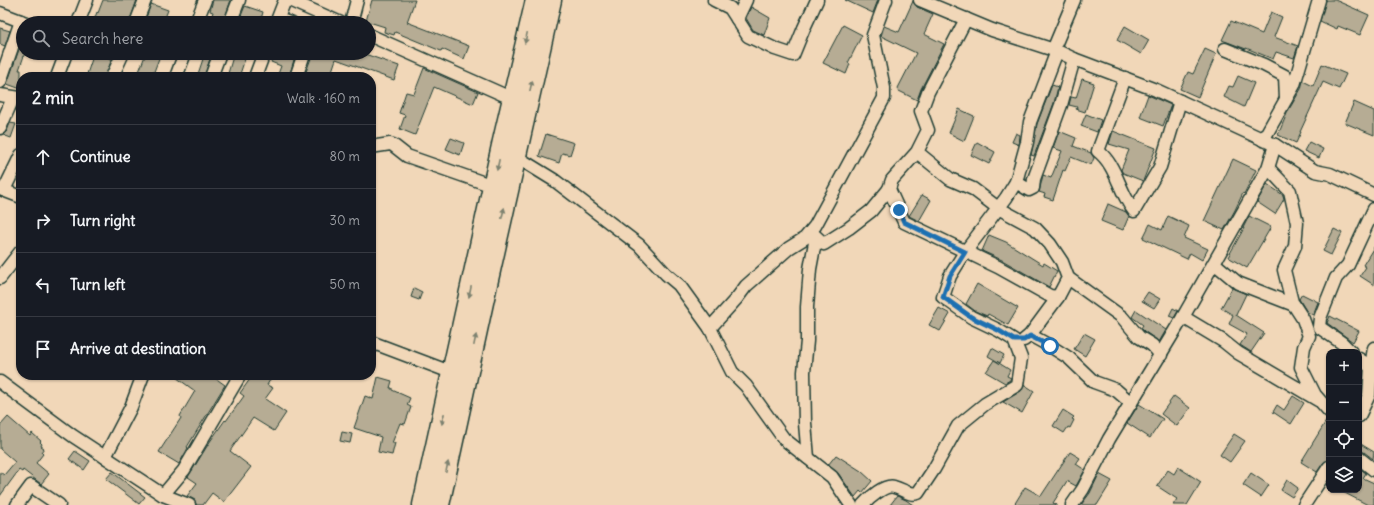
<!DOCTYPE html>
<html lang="en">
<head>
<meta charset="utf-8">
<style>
  body { margin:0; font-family:Delius,sans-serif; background:#242831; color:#f1f3f6 }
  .controls { position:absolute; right:12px; bottom:12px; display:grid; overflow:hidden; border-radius:8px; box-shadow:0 1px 3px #0004 }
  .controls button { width:36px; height:36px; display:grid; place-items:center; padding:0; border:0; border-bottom:1px solid #363941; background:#171b24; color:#f1f3f6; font:20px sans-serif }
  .stop { position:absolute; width:12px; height:12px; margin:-9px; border:3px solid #1f6fb2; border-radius:50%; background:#fff }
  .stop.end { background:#1f6fb2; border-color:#fff; box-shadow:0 1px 4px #0008 }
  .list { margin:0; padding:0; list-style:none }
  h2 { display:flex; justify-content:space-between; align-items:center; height:52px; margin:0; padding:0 16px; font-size:17px }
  h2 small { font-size:13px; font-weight:400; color:#9ea1a6 }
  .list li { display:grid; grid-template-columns:26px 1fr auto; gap:12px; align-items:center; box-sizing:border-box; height:64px; padding:0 16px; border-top:1px solid #363941 }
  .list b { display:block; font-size:15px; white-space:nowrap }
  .list em { font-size:13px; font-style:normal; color:#9ea1a6 }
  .icon { flex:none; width:22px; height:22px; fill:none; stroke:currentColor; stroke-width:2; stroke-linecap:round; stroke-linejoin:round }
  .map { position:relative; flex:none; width:1374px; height:505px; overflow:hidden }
  .search { position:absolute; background:#171b24; box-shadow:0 1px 3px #0004; left:16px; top:16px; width:360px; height:44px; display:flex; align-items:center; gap:10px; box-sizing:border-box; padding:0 14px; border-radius:22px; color:#9ea1a6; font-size:15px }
  .panel { position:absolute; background:#171b24; box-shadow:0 1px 3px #0004; left:16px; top:72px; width:360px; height:308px; border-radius:16px }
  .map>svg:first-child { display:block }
</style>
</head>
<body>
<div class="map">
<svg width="1374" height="505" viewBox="0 0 1374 505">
  <rect width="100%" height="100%" fill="#f1d7b8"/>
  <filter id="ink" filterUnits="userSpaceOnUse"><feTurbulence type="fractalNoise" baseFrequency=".025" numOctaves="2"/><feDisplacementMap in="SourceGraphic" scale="8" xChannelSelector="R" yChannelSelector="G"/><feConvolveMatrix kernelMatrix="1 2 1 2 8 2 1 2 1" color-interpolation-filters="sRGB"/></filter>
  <g filter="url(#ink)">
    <g fill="#b6ac94" stroke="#1f3d34">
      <path d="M103 0H137L129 23H93L97 12 98 13Z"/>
      <path d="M213 0H231L223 23H217L219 17 212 15 213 12 210 11Z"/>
      <path d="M372 0H415L407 22 469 46 464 59 442 49 441 51 395 32 394 35 384 32 385 27 366 21Z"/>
      <path d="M845 0H878L873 13Z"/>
      <path d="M1326 0H1335L1369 15 1360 35 1338 26 1337 29 1320 21Z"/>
      <path d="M913 1 917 7 933 14 924 34 944 44 921 89 917 100 897 90 916 53 881 36 884 26 899 32Z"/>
      <path d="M151 4 168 10 163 23H144Z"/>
      <path d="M245 6 263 12 260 23H238Z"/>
      <path d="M751 7 770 18 764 35 753 30 746 18Z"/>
      <path d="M1271 12 1282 17 1274 37 1298 46 1294 58 1276 52 1273 59 1246 48V49L1222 40 1231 21 1262 34Z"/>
      <path d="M843 25 862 35 848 63 850 64 846 74 823 63Z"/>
      <path d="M1125 26 1149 40 1141 54 1117 40Z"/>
      <path d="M0 28 10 31 5 46 0 44Z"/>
      <path d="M23 38V53H25L19 70H21V89L7 84Z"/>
      <path d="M1205 49 1216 54 1198 97 1180 89 1188 72 1193 74Z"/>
      <path d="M94 53 112 59 105 77H95L87 74Z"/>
      <path d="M146 53H161L152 77H137Z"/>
      <path d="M205 53H212L204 77H197Z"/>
      <path d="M234 53H247L239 77H227Z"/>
      <path d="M274 53 289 58 291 53H296L289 77H277L281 66 271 62Z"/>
      <path d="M313 53H362L399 66 394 80 336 59 330 77H304Z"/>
      <path d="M1322 64 1346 74 1339 89 1323 82 1300 132H1301L1296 143 1278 135 1288 111 1301 89 1303 81 1313 86Z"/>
      <path d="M424 68 478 92 473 104 434 87 415 135 400 129 405 115 399 113 406 92 414 94Z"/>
      <path d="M1238 76 1254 83 1244 107 1224 97 1229 86 1233 87Z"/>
      <path d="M1082 79 1094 83 1085 112 1076 109 1077 107 1069 105 1071 97 1076 98Z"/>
      <path d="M1052 85 1058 87 1054 103 1034 156 1031 155 1037 124Z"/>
      <path d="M1148 95 1171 105 1163 126 1140 117Z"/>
      <path d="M1354 102 1374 111V135L1345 123Z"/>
      <path d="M959 109 974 116 964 141 949 133Z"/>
      <path d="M1086 114 1101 120 1097 132 1081 126Z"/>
      <path d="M10 123 16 124 11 138 3 135 7 131Z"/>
      <path d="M1059 131 1076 138 1073 146 1091 153 1094 158 1091 165 1071 157 1065 171 1063 170 1053 200 1044 197 1045 194 1039 192 1043 175 1051 178 1062 151 1053 148Z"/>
      <path d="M1113 131 1156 148 1143 181 1123 173 1121 170 1129 150 1109 144Z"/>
      <path d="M1016 133 1020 135 1019 145 1012 142Z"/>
      <path d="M546 134 574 143 570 155 562 153 559 163 539 156Z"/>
      <path d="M451 138 464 143 460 155 446 149Z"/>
      <path d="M977 142 995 152 989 164 971 155Z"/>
      <path d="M1309 142 1323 149 1319 158 1304 151Z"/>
      <path d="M1233 159 1256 170 1244 194 1243 193 1235 210 1224 230 1204 221Z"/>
      <path d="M1267 184 1283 195 1284 199 1275 214 1257 202Z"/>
      <path d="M922 195 931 200 919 221 909 216Z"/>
      <path d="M1108 204 1126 212 1129 216 1123 230 1101 221Z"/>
      <path d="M1168 216 1189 226 1184 238 1208 249 1202 260 1190 253 1187 259 1143 238 1150 224 1162 230Z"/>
      <path d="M1249 216 1271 227 1247 268 1228 257 1244 228H1243Z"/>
      <path d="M1334 229 1342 233 1331 255 1323 251Z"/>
      <path d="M989 235 1006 242 1043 265 1044 263 1057 271 1049 287 1002 260 982 251Z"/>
      <path d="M1374 247V285L1360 276 1366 267 1363 265Z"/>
      <path d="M977 284 1018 308 1008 325 988 314 987 316 975 311 966 304Z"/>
      <path d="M414 288 422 292 419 300 411 297Z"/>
      <path d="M1232 288 1246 294 1236 315 1264 333 1251 352 1240 345 1247 334 1229 324 1233 315 1221 308Z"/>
      <path d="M1148 292 1160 299 1154 308 1142 301Z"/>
      <path d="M1302 294 1318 302 1313 315 1307 312 1299 299Z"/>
      <path d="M939 308 950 314 940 331 929 325Z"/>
      <path d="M1173 308 1178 311 1174 318 1169 316Z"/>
      <path d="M1136 310 1166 330 1159 342 1144 331 1141 328 1143 325 1132 317Z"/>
      <path d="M1330 316 1359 331 1353 342 1327 323Z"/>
      <path d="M1084 333 1095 339 1085 356 1074 349Z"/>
      <path d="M992 348 1004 355 1000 363 988 356Z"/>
      <path d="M994 360 1010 370 1007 376 1011 378 1010 380 1005 383 986 372Z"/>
      <path d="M173 375H211L225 385 187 447 188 448 179 464 159 452 181 418 180 416 195 391Z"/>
      <path d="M253 375H273L267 385 273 388 265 399 286 413 274 431 253 418 230 451 251 467 224 502 212 493 203 505H196L195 500 187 496 197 483 188 477 209 443 225 420 226 421 244 396 240 393Z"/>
      <path d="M378 377 392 381 390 388H392V390L410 398 407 405 411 407 405 424 400 423 392 443H395L392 455 378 452 381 437 354 428 365 396 373 399Z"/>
      <path d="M1025 385 1034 391 1022 413 1003 402 1021 391Z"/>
      <path d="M1174 396 1190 408 1177 426 1161 414Z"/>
      <path d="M1293 396 1304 403 1291 424 1273 412 1277 405 1284 410Z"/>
      <path d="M1139 404 1163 419 1150 438 1127 423Z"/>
      <path d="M1063 410 1074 417 1072 419 1074 420 1070 428 1068 427 1064 433 1053 426Z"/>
      <path d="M8 417 30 436 32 433 41 441 40 442 42 444 41 446 44 448 41 452 43 454 36 463 49 474 41 484 23 470 22 472 19 470 0 496V472L4 475 15 462 0 449V426Z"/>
      <path d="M1328 418 1329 460 1323 463 1317 472 1301 462Z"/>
      <path d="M342 432 352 434 350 443 340 441Z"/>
      <path d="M1234 434 1245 441 1230 462 1220 455Z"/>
      <path d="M1359 443 1374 452 1373 459 1364 452 1359 451Z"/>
      <path d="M75 451 90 461 84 470 69 459Z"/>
      <path d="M1070 452 1080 458 1076 464 1085 470 1076 486 1067 481 1053 503 1057 505H1014L1025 487 1041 496Z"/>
      <path d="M836 455 861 471 872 481 862 493 860 491 855 497 838 473 828 465Z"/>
      <path d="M1178 467 1201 482 1187 505H1173L1177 499 1157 486 1168 470 1174 474Z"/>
      <path d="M1359 468 1366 473 1363 478 1374 483V505H1368L1339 490H1359Z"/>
      <path d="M112 472 145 497 139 504 106 479Z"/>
      <path d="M1251 473 1269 485 1261 497 1243 485Z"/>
      <path d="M1099 474 1112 481 1097 505H1081L1090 493Z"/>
      <path d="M1287 480 1298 488 1292 497 1281 490Z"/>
      <path d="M897 496 906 500 913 505H890Z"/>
    </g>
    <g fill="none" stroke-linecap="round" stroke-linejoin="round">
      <defs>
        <path id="service" d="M279 16 293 21"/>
        <g id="minor">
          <path d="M289 0 341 23"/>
          <path d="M714 0 730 8 748 36 775 49 793 55 804 28 817 0"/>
          <path d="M920 0 992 30 1057 51 1074 59 1156 90 1275 145 1315 171 1330 174 1374 195"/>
          <path d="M0 13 26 23"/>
          <path d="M737 19 746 0"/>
          <path d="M78 23 87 0"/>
          <path d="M136 23 145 0"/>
          <path d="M196 23 205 0"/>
          <path d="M230 23 239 0"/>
          <path d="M276 23 285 0"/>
          <path d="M351 23 357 0"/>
          <path d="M369 35 513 99"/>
          <path d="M1225 49 1264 65 1285 76 1286 99"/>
          <path d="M1053 50 1074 0"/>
          <path d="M57 77 66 53"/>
          <path d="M112 77 123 53"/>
          <path d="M176 77 185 53"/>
          <path d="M211 77 220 53"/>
          <path d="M255 77 264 53"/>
          <path d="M296 77 304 54 306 53"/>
          <path d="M1125 78 1098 151C1113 163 1117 181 1126 198 1128 202 1131 207 1134 211L1160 167 1180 101"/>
          <path d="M0 82 21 21"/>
          <path d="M0 95 20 98"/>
          <path d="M0 128 13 98"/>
          <path d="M1263 140 1294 85 1319 0"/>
          <path d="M371 147 390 144 393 145 407 156 493 186"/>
          <path d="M917 152 892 180 889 189 904 222 998 267 1050 296 1058 297 1068 278 1062 262 1050 244 1035 228 998 208 973 189 950 179 917 152 928 130 921 111 928 92 966 19"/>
          <path d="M515 156 554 180 639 245 666 274 679 285 710 328 732 372 746 386 784 439 832 477 851 505"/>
          <path d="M1268 168 1290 191 1297 223 1295 246 1284 270 1292 302 1303 319 1309 336 1304 347 1301 367 1315 395 1329 411"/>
          <path d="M1016 182 1029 190 1033 188 1034 179 1061 105 1074 59"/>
          <path d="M0 189 21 197"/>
          <path d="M4 190 21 155"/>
          <path d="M812 233 824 244 849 228 871 211 889 189"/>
          <path d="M1214 263 1238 283 1294 305"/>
          <path d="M0 278 21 251"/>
          <path d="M1068 278 1122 317 1139 337 1152 345 1161 355"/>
          <path d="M1183 317 1223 341 1238 353 1318 400"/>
          <path d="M710 328 737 298 746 286 789 248 805 238 815 226 884 98V88L873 35 886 0"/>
          <path d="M1030 335 1050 346 1069 358 1094 382 1116 390 1131 403"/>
          <path d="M1024 340 1030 335 1058 297"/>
          <path d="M371 342 453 373"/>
          <path d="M1351 352 1342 343 1319 327 1320 318 1336 278 1348 265 1374 209"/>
          <path d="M1359 359 1371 367"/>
          <path d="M0 382 73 436 163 495 189 505"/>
          <path d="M1359 416 1369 395 1371 367 1374 348"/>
          <path d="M105 457 131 407 143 375"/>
          <path d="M808 458 805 423 804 372 807 341V307L810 269 816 237"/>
          <path d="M1359 458 1374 470"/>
          <path d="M163 495 184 470 240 375"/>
          <path d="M17 505 31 486 59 505"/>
          <path d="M863 505C869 498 885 484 894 487 903 489 909 496 918 493L934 469 958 426 985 404 1017 385 1021 358 1014 340 998 330 971 317 943 297 950 276 965 252 1006 198 1016 182 1027 142 1030 122 1057 51"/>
          <path d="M1072 505 1083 489 1109 439 1183 317 1268 168 1275 145"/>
          <path d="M1304 505 1329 467"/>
        </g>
        <g id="trunk">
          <path d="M423 505 503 141 536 0"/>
          <path d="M439 505 487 284 551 0"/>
        </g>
      </defs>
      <use href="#service" stroke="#1f3d34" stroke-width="9"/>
      <use href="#minor" stroke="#1f3d34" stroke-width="15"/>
      <use href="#trunk" stroke="#1f3d34" stroke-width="23"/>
      <use href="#service" stroke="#f1d7b8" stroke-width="6"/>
      <use href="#minor" stroke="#f1d7b8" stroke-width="12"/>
      <use href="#trunk" stroke="#f1d7b8" stroke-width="20"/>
    </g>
    <defs><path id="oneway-solid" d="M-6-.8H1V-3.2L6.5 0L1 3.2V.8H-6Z"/></defs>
    <g fill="#7d826f">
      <use href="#oneway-solid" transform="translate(526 38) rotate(103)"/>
      <use href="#oneway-solid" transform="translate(531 86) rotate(-77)"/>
      <use href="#oneway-solid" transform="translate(498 165) rotate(102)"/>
      <use href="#oneway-solid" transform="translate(503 213) rotate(-77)"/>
      <use href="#oneway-solid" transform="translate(470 292) rotate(102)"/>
      <use href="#oneway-solid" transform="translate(475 340) rotate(-78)"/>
      <use href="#oneway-solid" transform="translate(443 419) rotate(102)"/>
      <use href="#oneway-solid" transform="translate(447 467) rotate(-78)"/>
    </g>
  </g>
  <g fill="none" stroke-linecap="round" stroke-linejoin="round" filter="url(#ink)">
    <path stroke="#1f6fb2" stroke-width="5" d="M899 210 904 222 965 252 950 276 943 297 971 317 998 330 1014 340H1024L1030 336 1050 346"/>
  </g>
</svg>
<div class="controls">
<button>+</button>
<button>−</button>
<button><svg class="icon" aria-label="locate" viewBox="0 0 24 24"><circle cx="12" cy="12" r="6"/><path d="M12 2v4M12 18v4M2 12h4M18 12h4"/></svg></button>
<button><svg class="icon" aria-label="layers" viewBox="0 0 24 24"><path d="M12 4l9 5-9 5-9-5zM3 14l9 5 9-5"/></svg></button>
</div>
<div class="stop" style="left:1050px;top:346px"></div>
<div class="stop end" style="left:899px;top:210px"></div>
<div class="search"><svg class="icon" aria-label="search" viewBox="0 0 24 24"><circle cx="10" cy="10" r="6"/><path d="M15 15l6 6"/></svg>Search here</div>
<section class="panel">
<h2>2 min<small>Walk · 160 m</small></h2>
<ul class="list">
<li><svg class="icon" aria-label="ahead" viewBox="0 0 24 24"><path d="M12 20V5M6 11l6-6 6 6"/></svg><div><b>Continue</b></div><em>80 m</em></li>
<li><svg class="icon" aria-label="right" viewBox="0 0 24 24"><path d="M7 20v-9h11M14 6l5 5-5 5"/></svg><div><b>Turn right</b></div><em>30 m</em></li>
<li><svg class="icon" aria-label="left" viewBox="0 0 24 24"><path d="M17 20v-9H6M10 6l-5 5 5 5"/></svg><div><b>Turn left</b></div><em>50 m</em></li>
<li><svg class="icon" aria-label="arrive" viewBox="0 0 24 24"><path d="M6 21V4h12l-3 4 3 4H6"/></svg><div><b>Arrive at destination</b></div></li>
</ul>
</section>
</div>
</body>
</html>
